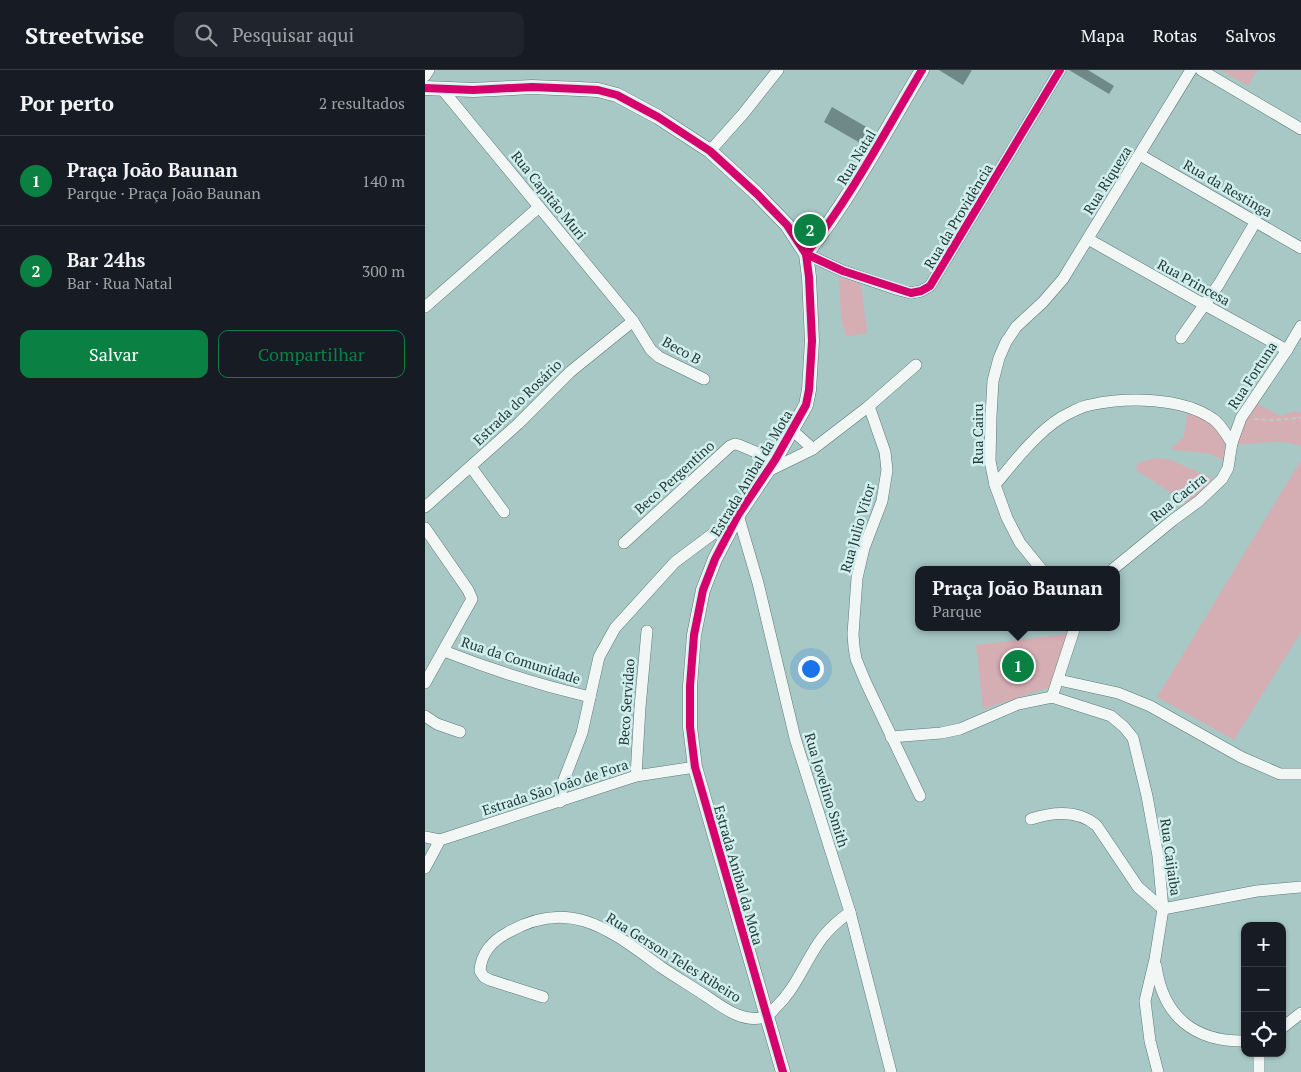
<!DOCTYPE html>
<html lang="pt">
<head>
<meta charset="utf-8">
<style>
  body { margin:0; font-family:"PT Serif",serif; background:#20242c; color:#f1f3f6 }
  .controls { position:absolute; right:15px; bottom:15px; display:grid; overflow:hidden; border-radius:10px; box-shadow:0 1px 4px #0004 }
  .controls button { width:45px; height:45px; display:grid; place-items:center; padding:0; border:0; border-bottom:1px solid #363941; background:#171b24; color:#f1f3f6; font:25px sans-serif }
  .you { position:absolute; left:385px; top:598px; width:18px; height:18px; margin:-12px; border:4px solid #fff; border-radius:50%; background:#1a73e8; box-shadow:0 0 0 8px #1a73e833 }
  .badge { display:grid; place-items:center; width:32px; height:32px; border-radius:50%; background:#0b8043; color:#fff; font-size:16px; font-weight:700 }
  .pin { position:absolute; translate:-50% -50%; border:2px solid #fff; box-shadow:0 1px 5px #0006 }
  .popup { position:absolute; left:490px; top:496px; width:205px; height:65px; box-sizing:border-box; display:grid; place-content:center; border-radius:10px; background:#171b24; filter:drop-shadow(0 1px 4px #0005); font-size:16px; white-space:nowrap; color:#9ea1a6 }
  .popup b { font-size:19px; color:#f1f3f6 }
  .popup::after { content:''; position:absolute; left:50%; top:100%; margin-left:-10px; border:10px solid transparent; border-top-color:#171b24 }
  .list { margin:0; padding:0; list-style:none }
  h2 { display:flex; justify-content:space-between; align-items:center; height:65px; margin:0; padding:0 20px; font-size:21px }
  h2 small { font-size:16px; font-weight:400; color:#9ea1a6 }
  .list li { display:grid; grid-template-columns:32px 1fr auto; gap:15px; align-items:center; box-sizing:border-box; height:90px; padding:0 20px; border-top:1px solid #363941 }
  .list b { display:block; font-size:19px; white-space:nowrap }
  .list p { margin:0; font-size:16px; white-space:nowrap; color:#9ea1a6 }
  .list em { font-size:16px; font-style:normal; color:#9ea1a6 }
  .actions { display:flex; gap:10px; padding:15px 20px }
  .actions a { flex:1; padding:11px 0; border:1px solid #0b8043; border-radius:10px; text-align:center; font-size:18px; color:#0b8043 }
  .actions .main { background:#0b8043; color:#fff }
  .icon { flex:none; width:28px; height:28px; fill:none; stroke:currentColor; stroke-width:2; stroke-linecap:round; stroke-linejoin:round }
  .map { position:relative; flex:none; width:876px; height:1002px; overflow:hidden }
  header { display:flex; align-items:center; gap:30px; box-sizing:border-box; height:70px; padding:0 25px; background:#171b24; border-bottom:1px solid #363941 }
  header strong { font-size:24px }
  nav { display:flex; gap:28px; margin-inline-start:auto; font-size:18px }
  .search { width:350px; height:45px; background:#20242c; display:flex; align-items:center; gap:12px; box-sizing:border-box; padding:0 18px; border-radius:10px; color:#9ea1a6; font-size:19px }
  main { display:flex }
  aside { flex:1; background:#171b24 }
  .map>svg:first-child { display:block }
</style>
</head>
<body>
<header>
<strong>Streetwise</strong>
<div class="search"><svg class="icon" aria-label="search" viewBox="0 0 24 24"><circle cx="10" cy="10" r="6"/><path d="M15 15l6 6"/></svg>Pesquisar aqui</div>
<nav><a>Mapa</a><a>Rotas</a><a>Salvos</a></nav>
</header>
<main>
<aside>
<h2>Por perto<small>2 resultados</small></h2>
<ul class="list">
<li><span class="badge">1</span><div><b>Praça João Baunan</b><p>Parque · Praça João Baunan</p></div><em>140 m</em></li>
<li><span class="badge">2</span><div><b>Bar 24hs</b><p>Bar · Rua Natal</p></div><em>300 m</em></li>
</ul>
<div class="actions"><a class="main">Salvar</a><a>Compartilhar</a></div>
</aside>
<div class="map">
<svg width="876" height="1002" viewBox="0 0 876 1002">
  <rect width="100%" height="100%" fill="#a7c8c5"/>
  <g fill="#d5aeb4">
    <path d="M795 0H834L829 5 823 16Z"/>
    <path d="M414 207 436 213 442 263 421 267 416 249Z"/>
    <path d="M833 334 855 346 870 341 876 343V377C861 368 828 374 810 375 816 362 821 342 833 334Z"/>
    <path d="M771 342C783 347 800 364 800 378 800 382 799 386 798 390L785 384 745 379 759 367 762 343Z"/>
    <path d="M731 388 746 390 791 410 765 435 711 400 713 393Z"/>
    <path d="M876 390V562L809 670 732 627Z"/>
    <path d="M642 564 628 616 558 639 551 575Z"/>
  </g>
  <g fill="#6f8987">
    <path d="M514 0H547L538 15Z"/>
    <path d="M644 0H663L689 16 684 24Z"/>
    <path d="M407 37 450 62 442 77 399 52Z"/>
    <path d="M372 154 391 156 384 165H380Z"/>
  </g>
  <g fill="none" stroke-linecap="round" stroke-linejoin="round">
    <defs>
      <g id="minor">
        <path d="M776 0 876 59"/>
        <path d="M0 6 4 0"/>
        <path d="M17 19 208 251 226 280 234 287 279 309"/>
        <path d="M285 81 318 44 353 0"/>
        <path d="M715 85 876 178"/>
        <path d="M663 169 780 235 862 280"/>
        <path d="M381 184 418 201 474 220 486 223 496 221 505 216 635 0"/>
        <path d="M0 237 114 137"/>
        <path d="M756 268 794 214 831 151"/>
        <path d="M444 336 460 382 462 400 457 431 439 478 432 508 428 564 429 577 431 589 441 613 495 726"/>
        <path d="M367 360 388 379"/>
        <path d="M807 373 816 348 862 280 876 256"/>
        <path d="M46 397 79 442"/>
        <path d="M343 401 388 379 444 336 491 295"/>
        <path d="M570 415C588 393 612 362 637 347 645 343 656 336 665 335 701 327 757 327 788 349 796 354 801 365 807 373L803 398 797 409 774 431 748 450 687 500"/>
        <path d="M0 437 93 354 145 302 208 251"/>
        <path d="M0 458 43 520 47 529 0 613"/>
        <path d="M199 473 305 376 310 374 314 375 350 390"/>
        <path d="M617 500 595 473 582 448 570 415 565 391 566 346 568 311 574 288 581 272 591 257 618 232 638 209 766 0"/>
        <path d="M19 581C67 600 115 615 165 627"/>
        <path d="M634 610 693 623 725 636 816 687 855 704H876"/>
        <path d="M627 627 650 557"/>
        <path d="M0 646 12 654 35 662"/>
        <path d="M466 667 516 663 535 659 593 634 627 627 686 646 699 657 708 668 722 726 733 786 738 839 730 889 720 931 725 971 733 1002"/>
        <path d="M211 706 215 637 222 561"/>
        <path d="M135 732 137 715 157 663 174 587 190 558 250 492 313 445 333 513 370 668 425 842 466 1002"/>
        <path d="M606 749C628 742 653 739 672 756L713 817 738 839 832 821 876 817"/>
        <path d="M0 767 15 770 211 706 270 697"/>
        <path d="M0 798 15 770"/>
        <path d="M731 896C738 946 769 972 820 971"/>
        <path d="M118 927 65 910 59 907 55 901C56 884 67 871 82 863 145 826 185 860 236 897 252 908 268 917 284 928 300 939 319 953 339 947 344 946 348 941 351 937 372 917 380 891 397 868 405 858 414 850 425 842"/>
        <path d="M857 958 876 943"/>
        <path d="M834 983V1002"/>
      </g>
      <g id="tertiary">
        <path d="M0 18 48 20 107 17 154 19 173 20 192 25 233 47 285 81 332 124 362 155 381 184 384 207 387 271 384 320 381 335 350 390 313 445 290 489 278 520 269 565 265 616V657L270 697 358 1002"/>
        <path d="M381 184C426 127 460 62 497 0"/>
      </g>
    </defs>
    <use href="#minor" stroke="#5e7977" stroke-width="12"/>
    <use href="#tertiary" stroke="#5e7977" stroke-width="15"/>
    <path stroke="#bec8c7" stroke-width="2" stroke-dasharray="5 2.5" stroke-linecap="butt" d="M829 349 846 350 876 348"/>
    <use href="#minor" stroke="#f2f7f6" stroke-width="11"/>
    <use href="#tertiary" stroke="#f2f7f6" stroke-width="14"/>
    <defs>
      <g id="cycleway">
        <path d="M497 0C460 62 426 127 381 184L418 201 486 223 496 221 505 216 635 0"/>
        <path d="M0 18 48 20 107 17 154 19 173 20 192 25 233 47 285 81 332 124 362 155 381 184 384 207 387 271 384 320 381 335 350 390 313 445 290 489 278 520 269 565 265 616V657L270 697 358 1002"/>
      </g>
    </defs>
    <use href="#cycleway" stroke="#d2efed" stroke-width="11"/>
    <use href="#cycleway" stroke="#d6006c" stroke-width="8"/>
  </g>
  <g text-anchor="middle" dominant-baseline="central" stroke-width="5" stroke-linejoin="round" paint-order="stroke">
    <g font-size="14" fill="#223a39" stroke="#d2efed">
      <text transform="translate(431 87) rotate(-59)">Rua Natal</text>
      <text transform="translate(682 110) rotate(-58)">Rua Riqueza</text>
      <text transform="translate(803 118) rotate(30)">Rua da Restinga</text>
      <text transform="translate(124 125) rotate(51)">Rua Capitão Muri</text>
      <text transform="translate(533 146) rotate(-59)">Rua da Providência</text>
      <text transform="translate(769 212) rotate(29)">Rua Princesa</text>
      <text transform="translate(257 280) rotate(29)">Beco B</text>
      <text transform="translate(827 305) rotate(-57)">Rua Fortuna</text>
      <text transform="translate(92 332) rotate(-44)">Estrada do Rosário</text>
      <text transform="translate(552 364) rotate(-90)">Rua Cairu</text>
      <text transform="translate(326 403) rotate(-59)">Estrada Anibal da Mota</text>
      <text transform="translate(249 407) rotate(-42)">Beco Pergentino</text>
      <text transform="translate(753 427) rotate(-39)">Rua Cacira</text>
      <text transform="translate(432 458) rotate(-74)">Rua Julio Vitor</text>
      <text transform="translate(96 590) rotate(18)">Rua da Comunidade</text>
      <text transform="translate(201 632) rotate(-86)">Beco Servidao</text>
      <text transform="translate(130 717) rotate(-18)">Estrada São João de Fora</text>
      <text transform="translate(402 720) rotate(73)">Rua Jovelino Smith</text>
      <text transform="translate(746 787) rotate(82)">Rua Caijaiba</text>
      <text transform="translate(314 805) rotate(74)">Estrada Anibal da Mota</text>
      <text transform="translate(249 887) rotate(32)">Rua Gerson Teles Ribeiro</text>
    </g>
  </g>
</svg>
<div class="controls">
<button>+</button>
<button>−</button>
<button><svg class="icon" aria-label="locate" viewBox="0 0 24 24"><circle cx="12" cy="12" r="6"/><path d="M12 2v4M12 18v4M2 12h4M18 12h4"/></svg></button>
</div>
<div class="you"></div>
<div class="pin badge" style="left:593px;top:596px">1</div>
<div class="popup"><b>Praça João Baunan</b>Parque</div>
<div class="pin badge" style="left:385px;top:160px">2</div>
</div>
</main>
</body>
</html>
